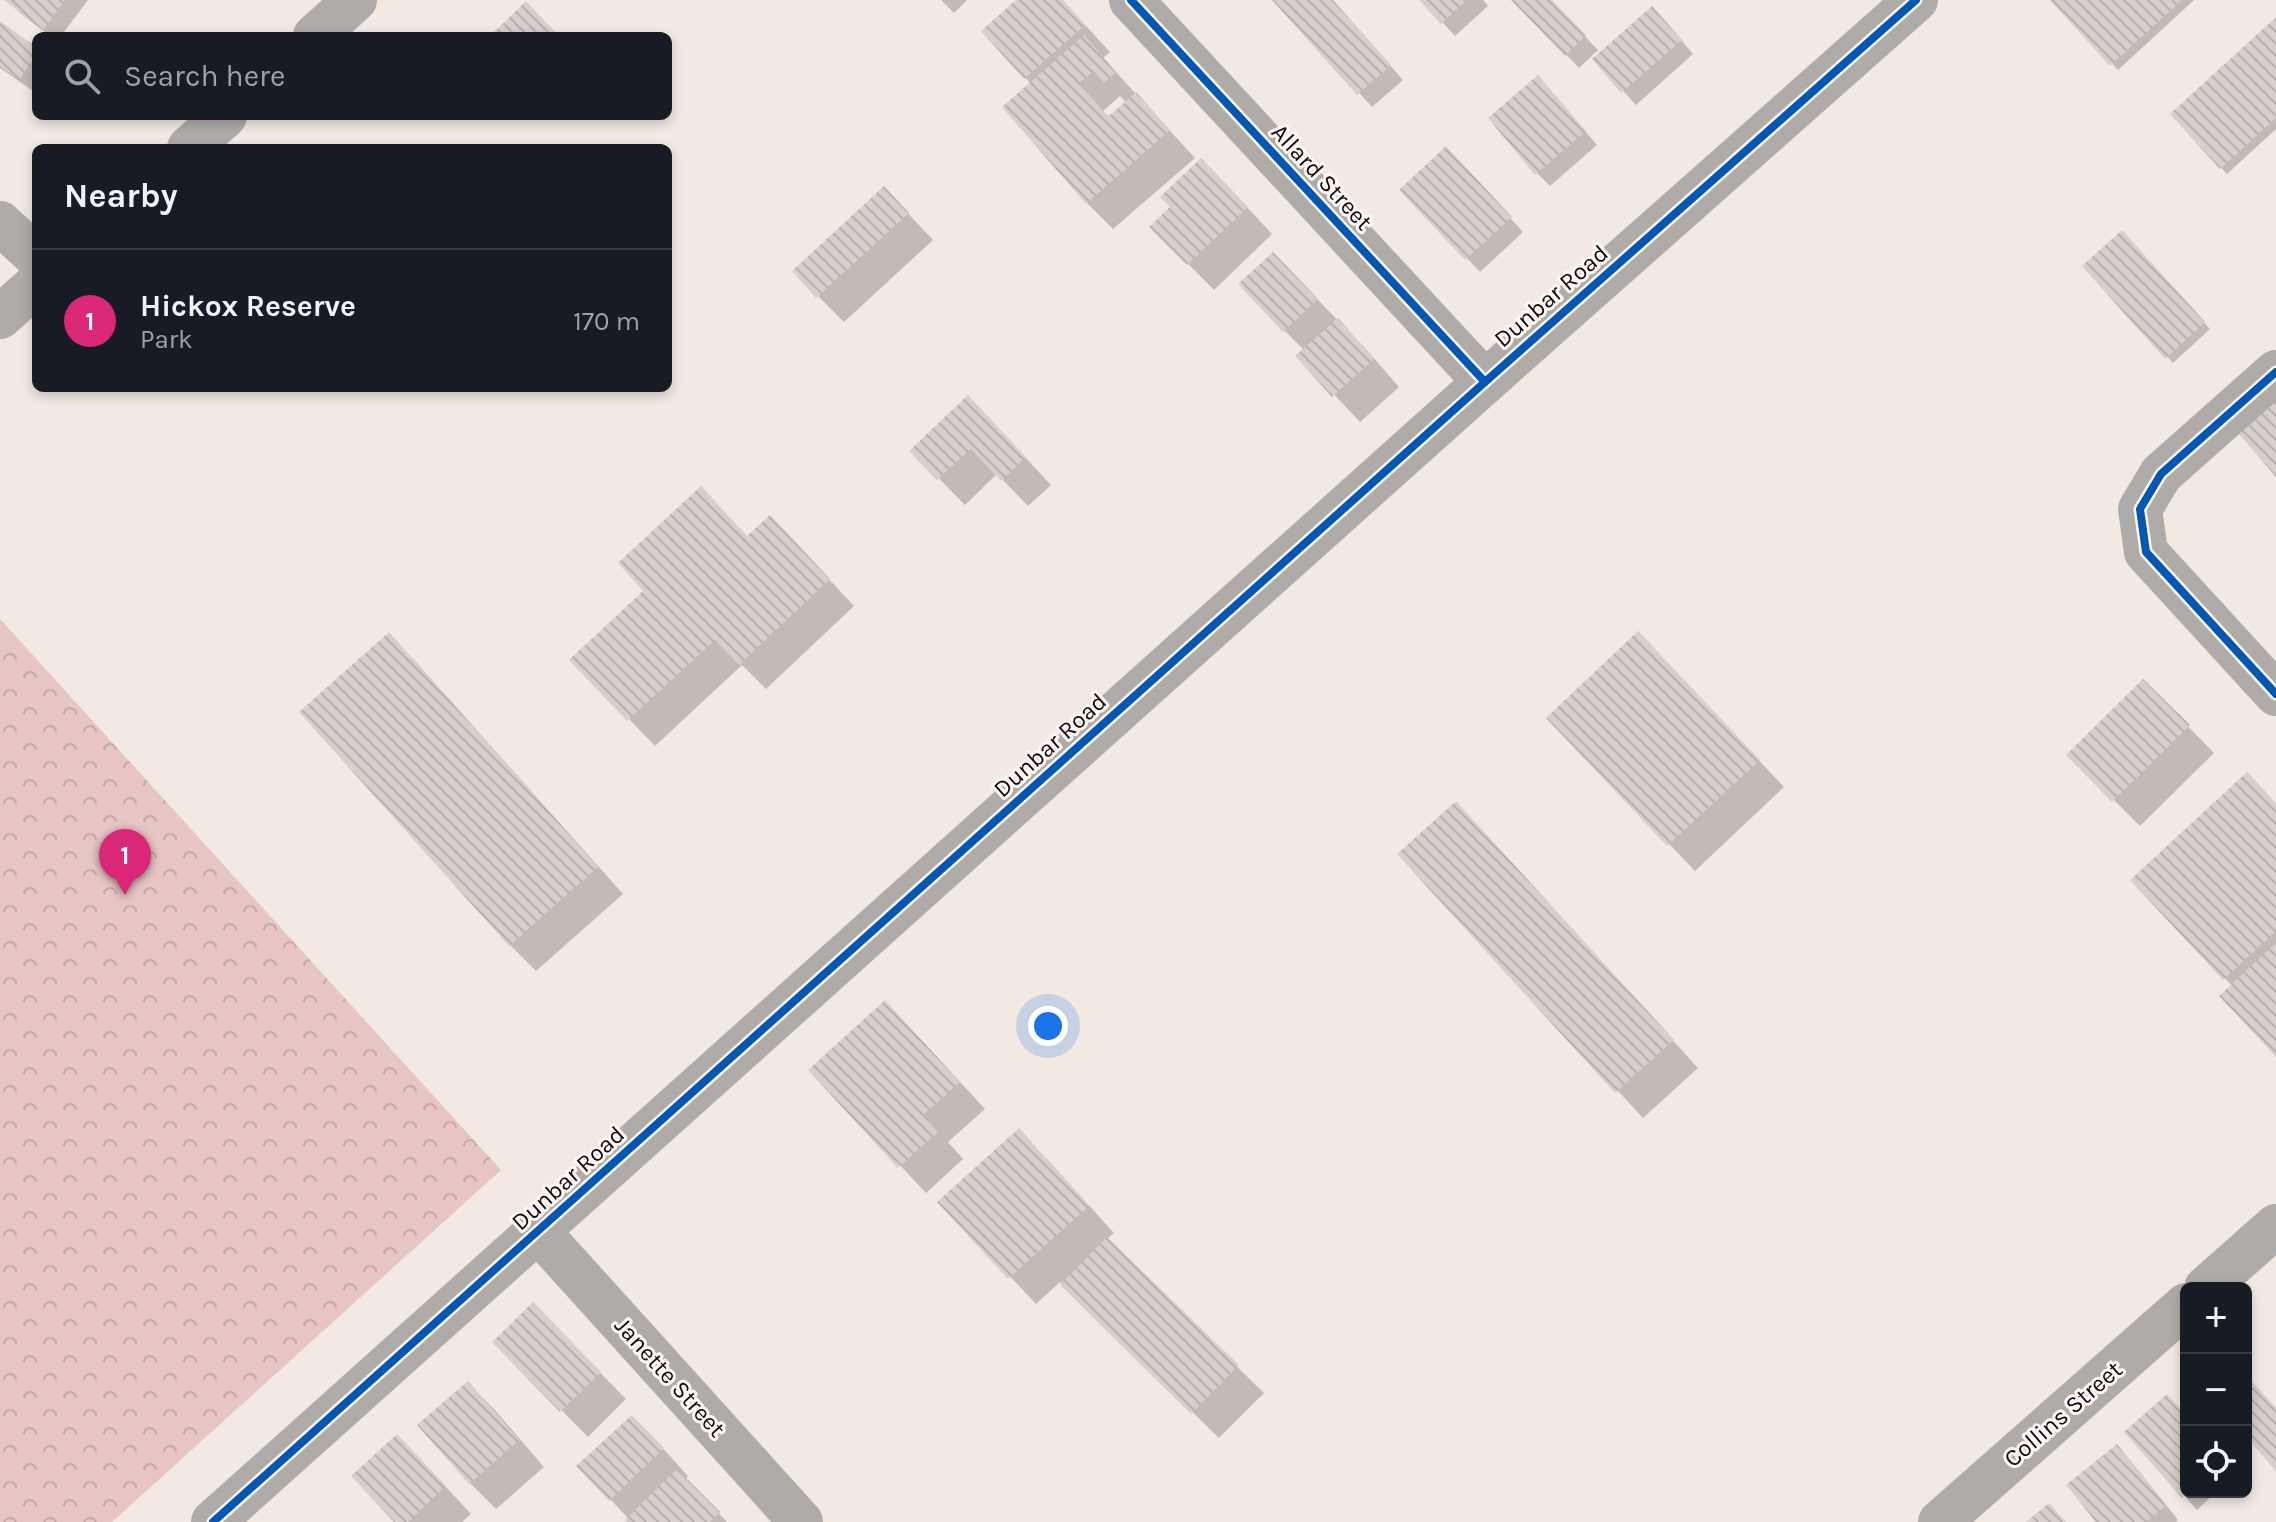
<!DOCTYPE html>
<html lang="en">
<head>
<meta charset="utf-8">
<style>
  body { margin:0; font-family:Karla,sans-serif; background:#20242c; color:#f1f3f6 }
  .controls { position:absolute; right:24px; bottom:24px; display:grid; overflow:hidden; border-radius:12px; box-shadow:0 4px 12px #0003 }
  .controls button { width:72px; height:72px; display:grid; place-items:center; padding:0; border:0; border-bottom:2px solid #363941; background:#171b24; color:#f1f3f6; font:40px sans-serif }
  .you { position:absolute; left:1048px; top:1026px; width:28px; height:28px; margin:-20px; border:6px solid #fff; border-radius:50%; background:#1a73e8; box-shadow:0 0 0 12px #1a73e833 }
  .badge { display:grid; place-items:center; width:52px; height:52px; border-radius:50%; background:#db2777; color:#fff; font-size:26px; font-weight:700 }
  .pin { position:absolute; translate:-50% -66px; filter:drop-shadow(0 2px 4px #0008) }
  .pin::after { content:''; position:absolute; top:42px; width:28px; height:24px; background:inherit; clip-path:polygon(0 0,100% 0,50% 100%) }
  .list { margin:0; padding:0; list-style:none }
  h2 { display:flex; justify-content:space-between; align-items:center; height:104px; margin:0; padding:0 32px; font-size:34px }
  h2 small { font-size:26px; font-weight:400; color:#9ea1a6 }
  .list li { display:grid; grid-template-columns:52px 1fr auto; gap:24px; align-items:center; box-sizing:border-box; height:144px; padding:0 32px; border-top:2px solid #363941 }
  .list b { display:block; font-size:30px; white-space:nowrap }
  .list p { margin:0; font-size:26px; white-space:nowrap; color:#9ea1a6 }
  .list em { font-size:26px; font-style:normal; color:#9ea1a6 }
  .icon { flex:none; width:44px; height:44px; fill:none; stroke:currentColor; stroke-width:2; stroke-linecap:round; stroke-linejoin:round }
  .map { position:relative; flex:none; width:2276px; height:1522px; overflow:hidden }
  .search { position:absolute; background:#171b24; box-shadow:0 4px 12px #0003; left:32px; top:32px; width:640px; height:88px; display:flex; align-items:center; gap:20px; box-sizing:border-box; padding:0 28px; border-radius:12px; color:#9ea1a6; font-size:30px }
  .panel { position:absolute; background:#171b24; box-shadow:0 4px 12px #0003; left:32px; top:144px; width:640px; height:248px; border-radius:12px }
  .map>svg:first-child { display:block }
</style>
</head>
<body>
<div class="map">
<svg width="2276" height="1522" viewBox="0 0 2276 1522">
  <defs>
    <pattern id="park-crowns" width="20" height="18" patternUnits="userSpaceOnUse" patternTransform="scale(2)"><rect width="20" height="18" fill="#e6c5c4"/><path d="M2 6a3 3 0 1 1 6 0M12 15a3 3 0 1 1 6 0" fill="none" stroke="#c4a8a7"/></pattern>
    <pattern id="building-back-hatch" width="6" height="6" patternUnits="userSpaceOnUse" patternTransform="scale(2)"><rect width="6" height="6" fill="#d7cfcc"/><path d="M-1 5l2 2M0 0l6 6M5-1l2 2" fill="none" stroke="#b8b0ae"/></pattern>
  </defs>
  <rect width="100%" height="100%" fill="#f2e9e3"/>
  <path fill="url(#park-crowns)" d="M0 619 501 1170 112 1522H0Z"/>
  <g fill="#0003" fill-rule="evenodd">
    <path d="M7 0H88L61 36H50L20 13Z"/>
    <path d="M941 0H967L954 13Z"/>
    <path d="M1019 0H1062L1110 52 1103 58 1195 158 1113 229 1087 203 1031 84 984 32ZM1120 96 1127 103 1110 118 1103 111Z"/>
    <path d="M1275 0H1332L1403 80 1372 107Z"/>
    <path d="M1422 0H1483L1488 6 1455 36Z"/>
    <path d="M1514 0H1550L1598 50 1579 68Z"/>
    <path d="M2053 0H2194L2118 70Z"/>
    <path d="M2276 20V129L2227 174 2172 114Z"/>
    <path d="M1665 21 1693 54 1636 105 1594 59Z"/>
    <path d="M0 24 36 49V87L33 91 0 68Z"/>
    <path d="M1551 91 1597 145 1550 186 1537 173Z"/>
    <path d="M1459 162 1523 232 1480 272 1402 190Z"/>
    <path d="M1227 186 1272 234 1214 290 1152 227Z"/>
    <path d="M884 188 933 240 844 322 818 296Z"/>
    <path d="M2122 233 2210 329 2173 363 2085 267Z"/>
    <path d="M1273 254 1364 347 1399 387 1360 422 1298 356 1304 350 1284 330Z"/>
    <path d="M994 424 1051 485 1028 506 997 474 965 505 912 451Z"/>
    <path d="M748 538 796 544 854 606 766 689 742 665 655 746 572 660Z"/>
    <path d="M389 635 415 661 623 894 536 971 510 945Z"/>
    <path d="M1664 660 1784 787 1695 871 1549 718Z"/>
    <path d="M2143 681 2214 753 2140 826 2069 755Z"/>
    <path d="M2276 804V1055L2232 986 2133 880Z"/>
    <path d="M1482 830 1698 1068 1643 1118 1400 854Z"/>
    <path d="M911 1029 985 1109 948 1142 963 1159 926 1193 811 1070Z"/>
    <path d="M1045 1157 1114 1233 1107 1239 1264 1393 1219 1438 1060 1282 1036 1304 940 1202Z"/>
    <path d="M533 1305 626 1399 588 1437 494 1342Z"/>
    <path d="M468 1383 494 1409 544 1467 496 1509 470 1483Z"/>
    <path d="M2186 1416V1492H2216L2197 1510 2127 1432Z"/>
    <path d="M658 1443 688 1476 685 1479 727 1522H630L629 1519 610 1499Z"/>
    <path d="M2117 1447 2130 1460 2178 1520 2176 1522H2098Z"/>
    <path d="M423 1462 471 1514 462 1522H396Z"/>
  </g>
  <g fill="url(#building-back-hatch)">
    <path d="M4 0H65L43 30Z"/>
    <path d="M1016 0H1063L1085 25 1024 79 981 31Z"/>
    <path d="M1272 0H1333L1391 65 1357 95Z"/>
    <path d="M1419 0H1467L1441 24Z"/>
    <path d="M1511 0H1552L1586 35 1565 56Z"/>
    <path d="M2050 0H2182L2110 66Z"/>
    <path d="M526 1 559 36H496L493 33Z"/>
    <path d="M1652 6 1682 40 1621 93 1592 59Z"/>
    <path d="M2276 17V118L2220 169 2170 114Z"/>
    <path d="M0 21 36 47V56L19 80 0 66Z"/>
    <path d="M1084 35 1116 72 1104 83 1094 71 1079 83 1108 117 1136 92 1170 130 1086 204 1002 107Z"/>
    <path d="M1538 75 1586 131 1535 175 1488 118Z"/>
    <path d="M1446 146 1512 217 1465 260 1399 190Z"/>
    <path d="M1201 158 1248 207 1187 265 1149 227 1170 207 1160 197Z"/>
    <path d="M884 186 909 213 816 298 792 271Z"/>
    <path d="M2122 230 2205 322 2165 359 2082 266Z"/>
    <path d="M1273 252 1318 299 1283 332 1238 284Z"/>
    <path d="M1338 318 1374 359 1332 397 1295 356Z"/>
    <path d="M968 395 1026 457 1001 481 971 449 937 480 909 451Z"/>
    <path d="M2276 399V477L2237 432Z"/>
    <path d="M701 486 747 536 770 515 830 579 739 665 715 640 627 721 569 660 643 591 618 563Z"/>
    <path d="M1638 631 1760 760 1667 846 1546 718Z"/>
    <path d="M389 632 598 867 509 946 299 712Z"/>
    <path d="M2143 679 2190 725 2112 802 2066 755Z"/>
    <path d="M2247 772 2276 803V931L2223 980 2130 880Z"/>
    <path d="M1456 801 1674 1040 1615 1093 1397 854Z"/>
    <path d="M2276 943V1057L2219 996Z"/>
    <path d="M885 1000 960 1082 923 1115 938 1132 898 1168 808 1070Z"/>
    <path d="M1019 1128 1089 1206 1008 1279 937 1202Z"/>
    <path d="M1107 1237 1239 1365 1191 1414 1060 1285Z"/>
    <path d="M533 1302 601 1372 560 1412 492 1342Z"/>
    <path d="M2246 1374 2276 1408V1471L2246 1437Z"/>
    <path d="M468 1381 519 1440 469 1484 417 1425Z"/>
    <path d="M2167 1394 2186 1415V1492H2189L2182 1498 2124 1432Z"/>
    <path d="M632 1415 664 1448 609 1501 576 1466Z"/>
    <path d="M397 1434 446 1486 408 1522H394L351 1476Z"/>
    <path d="M2117 1444 2166 1506 2146 1522H2096L2066 1485Z"/>
    <path d="M677 1469 720 1512 710 1522H627L625 1520Z"/>
    <path d="M2049 1503 2066 1522H2026Z"/>
  </g>
  <g fill="none" stroke-linecap="round" stroke-linejoin="round">
    <g stroke="#aeaba8" stroke-width="44">
      <path d="M1131 0 1485 382"/>
      <path d="M315 36 355 0"/>
      <path d="M189 148 225 116"/>
      <path d="M0 223 36 256"/>
      <path d="M0 317 36 285"/>
      <path d="M2276 372 2161 474 2140 509 2146 552 2276 694"/>
      <path d="M538 1231 801 1522"/>
      <path d="M2206 1288 2276 1226"/>
      <path d="M213 1522 1485 382 1916 0"/>
      <path d="M1940 1522 2186 1305"/>
    </g>
    <defs>
      <g id="cycleway">
        <path d="M1131 0 1485 382"/>
        <path d="M2276 372 2161 474 2140 509 2146 552 2276 694"/>
        <path d="M213 1522 1485 382 1916 0"/>
      </g>
    </defs>
    <use href="#cycleway" stroke="#fef7f3" stroke-width="13"/>
    <use href="#cycleway" stroke="#0057b8" stroke-width="8"/>
  </g>
  <g text-anchor="middle" dominant-baseline="central" stroke-width="6" stroke-linejoin="round" paint-order="stroke">
    <g font-size="24" fill="#100b08" stroke="#fef7f3">
      <text transform="translate(1322 177) rotate(47)">Allard Street</text>
      <text transform="translate(1551 296) rotate(-41)">Dunbar Road</text>
      <text transform="translate(1050 745) rotate(-42)">Dunbar Road</text>
      <text transform="translate(568 1178) rotate(-42)">Dunbar Road</text>
      <text transform="translate(670 1377) rotate(48)">Janette Street</text>
      <text transform="translate(2063 1414) rotate(-41)">Collins Street</text>
    </g>
  </g>
</svg>
<div class="controls">
<button>+</button>
<button>−</button>
<button><svg class="icon" aria-label="locate" viewBox="0 0 24 24"><circle cx="12" cy="12" r="6"/><path d="M12 2v4M12 18v4M2 12h4M18 12h4"/></svg></button>
</div>
<div class="you"></div>
<div class="pin badge" style="left:125px;top:895px">1</div>
<div class="search"><svg class="icon" aria-label="search" viewBox="0 0 24 24"><circle cx="10" cy="10" r="6"/><path d="M15 15l6 6"/></svg>Search here</div>
<section class="panel">
<h2>Nearby<small></small></h2>
<ul class="list">
<li><span class="badge">1</span><div><b>Hickox Reserve</b><p>Park</p></div><em>170 m</em></li>
</ul>
</section>
</div>
</body>
</html>
